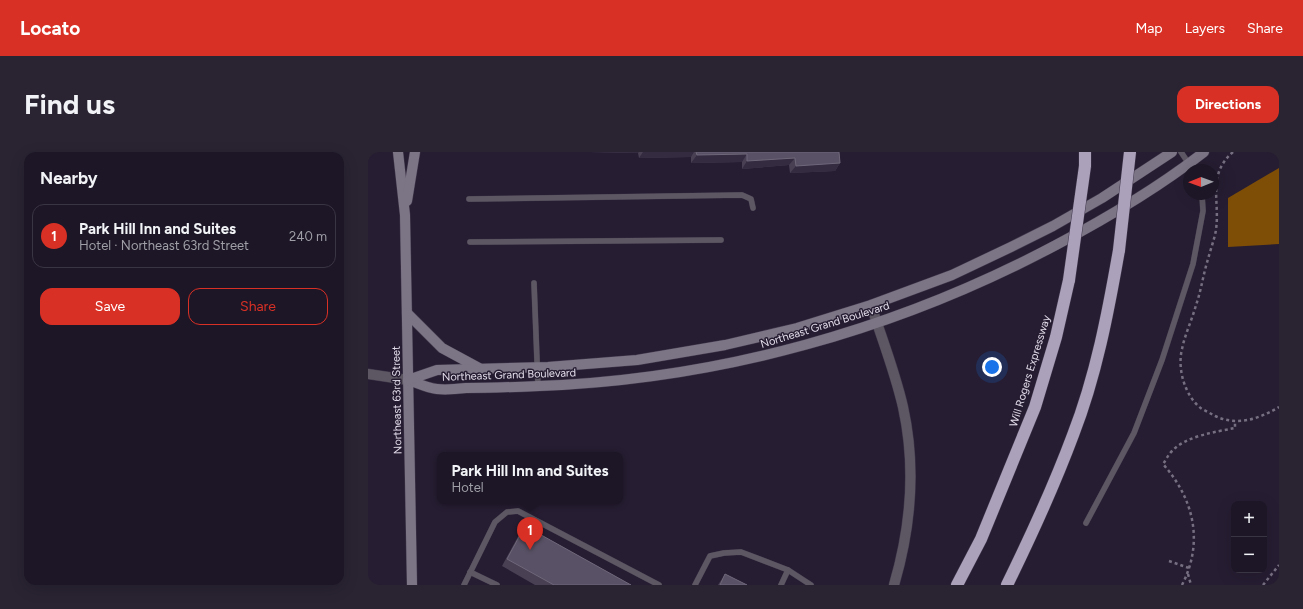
<!DOCTYPE html>
<html lang="en">
<head>
<meta charset="utf-8">
<style>
  body { margin:0; font-family:Figtree,sans-serif; background:#292332; color:#f1f3f6 }
  .controls { position:absolute; right:12px; bottom:12px; display:grid; overflow:hidden; border-radius:8px; box-shadow:0 4px 16px #0002 }
  .controls button { width:36px; height:36px; display:grid; place-items:center; padding:0; border:0; border-bottom:1px solid #3a3543; background:#1c1626; color:#f1f3f6; font:20px sans-serif }
  .compass { position:absolute; left:815px; top:12px; width:36px; height:36px; border-radius:50%; background:#1c1626; box-shadow:0 4px 16px #0002; rotate:269deg }
  .you { position:absolute; left:624px; top:215px; width:14px; height:14px; margin:-10px; border:3px solid #fff; border-radius:50%; background:#1a73e8; box-shadow:0 0 0 6px #1a73e833 }
  .badge { display:grid; place-items:center; width:26px; height:26px; border-radius:50%; background:#d93025; color:#fff; font-size:13px; font-weight:700 }
  .pin { position:absolute; translate:-50% -33px; filter:drop-shadow(0 1px 2px #0008) }
  .pin::after { content:''; position:absolute; top:21px; width:14px; height:12px; background:inherit; clip-path:polygon(0 0,100% 0,50% 100%) }
  .popup { position:absolute; left:69px; top:300px; width:186px; height:52px; box-sizing:border-box; display:grid; place-content:center; border-radius:8px; background:#1c1626; filter:drop-shadow(0 1px 3px #0005); font-size:13px; white-space:nowrap; color:#a09fa7 }
  .popup b { font-size:15px; color:#f1f3f6 }
  .popup::after { content:''; position:absolute; left:50%; top:100%; margin-left:-8px; border:8px solid transparent; border-top-color:#1c1626 }
  .list { margin:0; padding:0; list-style:none }
  h2 { display:flex; justify-content:space-between; align-items:center; height:52px; margin:0; padding:0 16px; font-size:17px }
  h2 small { font-size:13px; font-weight:400; color:#a09fa7 }
  .list li { display:grid; grid-template-columns:26px 1fr auto; gap:12px; align-items:center; box-sizing:border-box; height:64px; margin:0 8px 8px; padding:0 8px; border:1px solid #3a3543; border-radius:12px }
  .list b { display:block; font-size:15px; white-space:nowrap }
  .list p { margin:0; font-size:13px; white-space:nowrap; color:#a09fa7 }
  .list em { font-size:13px; font-style:normal; color:#a09fa7 }
  .actions { display:flex; gap:8px; padding:12px 16px }
  .actions a { flex:1; padding:9px 0; border:1px solid #d93025; border-radius:12px; text-align:center; font-size:14px; color:#d93025 }
  .actions .main { background:#d93025; color:#fff }
  .map { position:relative; flex:none; width:911px; height:433px; overflow:hidden; border-radius:12px }
  header { display:flex; align-items:center; gap:24px; box-sizing:border-box; height:56px; padding:0 20px; background:#d93025; color:#fff }
  header strong { font-size:19px }
  nav { display:flex; gap:22px; margin-inline-start:auto; font-size:14px }
  .intro { display:flex; align-items:center; justify-content:space-between; box-sizing:border-box; height:96px; padding:0 24px }
  h1 { margin:0; font-size:28px }
  .button { padding:10px 18px; border-radius:12px; background:#d93025; color:#fff; font-size:14px; font-weight:700 }
  main { display:flex; gap:24px; padding:0 24px }
  aside { flex:1; background:#1c1626; border-radius:12px; box-shadow:0 4px 16px #0002 }
  .map>svg:first-child { display:block }
</style>
</head>
<body>
<header>
<strong>Locato</strong>
<nav><a>Map</a><a>Layers</a><a>Share</a></nav>
</header>
<div class="intro"><h1>Find us</h1><a class="button">Directions</a></div>
<main>
<aside>
<h2>Nearby<small></small></h2>
<ul class="list">
<li><span class="badge">1</span><div><b>Park Hill Inn and Suites</b><p>Hotel · Northeast 63rd Street</p></div><em>240 m</em></li>
</ul>
<div class="actions"><a class="main">Save</a><a>Share</a></div>
</aside>
<div class="map">
<svg width="911" height="433" viewBox="0 0 911 433">
  <rect width="100%" height="100%" fill="#261d32"/>
  <path fill="#7f4e06" d="M911 16V92L860 95V46Z"/>
  <g fill="none" stroke-linecap="round" stroke-linejoin="round">
    <defs>
      <g id="lane">
        <path d="M813 0 825 18"/>
        <path d="M101 47 374 43 383 47 385 56"/>
        <path d="M102 90 353 88"/>
        <path d="M166 131 170 234"/>
        <path d="M718 371 766 281 794 208 825 112 835 59 834 42"/>
        <path d="M420 418 443 433"/>
        <path d="M102 420 129 433"/>
        <path d="M96 433 127 370 139 360 150 359 291 433"/>
        <path d="M327 433 342 404 356 401 373 400 420 418 413 433"/>
      </g>
      <g id="street">
        <path d="M503 153C514 187 527 220 535 255 548 314 543 375 526 433"/>
        <path d="M0 222 40 228"/>
      </g>
      <g id="secondary">
        <path d="M30 0 37 63 44 433"/>
        <path d="M39 49 47 0"/>
        <path d="M39 161 74 196 111 216"/>
        <path d="M40 228C49 231 59 236 69 237 78 238 89 237 98 236 122 236 147 235 171 234 352 227 528 178 688 93 739 66 790 36 836 0"/>
        <path d="M40 228 69 218 180 215 269 208 357 193 429 176 503 153 584 123 643 95 685 74 734 46 804 0"/>
      </g>
      <g id="highway">
        <path d="M717 14V0"/>
        <path d="M589 433 613 387 667 255 688 185 701 128"/>
        <path d="M639 433C663 384 686 334 705 283 728 224 740 161 751 98"/>
      </g>
    </defs>
    <use href="#lane" stroke="#41384c" stroke-width="6"/>
    <use href="#street" stroke="#41384c" stroke-width="11"/>
    <use href="#secondary" stroke="#41384c" stroke-width="11"/>
    <use href="#highway" stroke="#41384c" stroke-width="13"/>
    <g stroke="#766f81" stroke-width="2.5" stroke-dasharray="3 3" stroke-linecap="butt">
      <path d="M865 0C837 24 854 52 847 83 844 94 840 106 837 118 834 130 832 142 828 153 824 168 817 182 814 197 809 217 817 245 834 257 838 259 842 261 845 263 868 275 891 267 911 255"/>
      <path d="M801 409 821 416"/>
      <path d="M820 422 823 433"/>
      <path d="M814 433C836 390 826 347 795 312 798 308 800 303 804 299 818 284 847 280 867 276V269"/>
      <path d="M895 433 911 413"/>
    </g>
    <use href="#lane" stroke="#5c5762" stroke-width="5.5"/>
    <use href="#street" stroke="#5c5762" stroke-width="10"/>
    <use href="#secondary" stroke="#7c7586" stroke-width="10"/>
    <use href="#highway" stroke="#aca1bb" stroke-width="12"/>
    <defs>
      <g id="highway-bridge">
        <path d="M751 98 762 0"/>
        <path d="M701 128 717 14"/>
      </g>
    </defs>
    <use href="#highway-bridge" stroke="#41384c" stroke-width="13" stroke-linecap="butt"/>
    <use href="#highway-bridge" stroke="#aca1bb" stroke-width="12"/>
  </g>
  <g fill="#494054">
    <path d="M220 0H471L472 11 467 19 422 21 421 13 374 17V10L323 11V5L271 6 270 1Z"/>
    <path d="M157 374 263 433H167L134 414 152 381Z"/>
    <path d="M357 422 379 433H350Z"/>
  </g>
  <g fill="#342b40">
    <path d="M220 0H271L270 1Z"/>
    <path d="M275 0H326L323 5 271 6Z"/>
    <path d="M379 2 374 10 323 11 329 3Z"/>
    <path d="M427 6 421 13 374 17 379 9Z"/>
    <path d="M472 11 467 19 422 21 428 14Z"/>
  </g>
  <g fill="#595165" stroke="#6f677a">
    <path d="M328 0H471L472 11 428 14 427 6 379 9V2L329 3Z"/>
    <path d="M157 374 263 433H186L139 407Z"/>
    <path d="M357 422 379 433H352Z"/>
  </g>
  <g text-anchor="middle" dominant-baseline="central" stroke-width="3" stroke-linejoin="round" paint-order="stroke">
    <g font-size="11" fill="#e4deec" stroke="#261d32">
      <text transform="translate(457 173) rotate(-17)">Northeast Grand Boulevard</text>
      <text transform="translate(662 219) rotate(-73)">Will Rogers Expressway</text>
      <text transform="translate(141 223) rotate(-2)">Northeast Grand Boulevard</text>
      <text transform="translate(29 248) rotate(-91)">Northeast 63rd Street</text>
    </g>
  </g>
</svg>
<div class="controls">
<button>+</button>
<button>−</button>
</div>
<svg class="compass" viewBox="-18 -18 36 36"><path d="M0-13l5 13h-10z" fill="#e53935"/><path d="M0 13l5-13h-10z" fill="#a09fa7"/></svg>
<div class="you"></div>
<div class="pin badge" style="left:162px;top:398px">1</div>
<div class="popup"><b>Park Hill Inn and Suites</b>Hotel</div>
</div>
</main>
</body>
</html>
